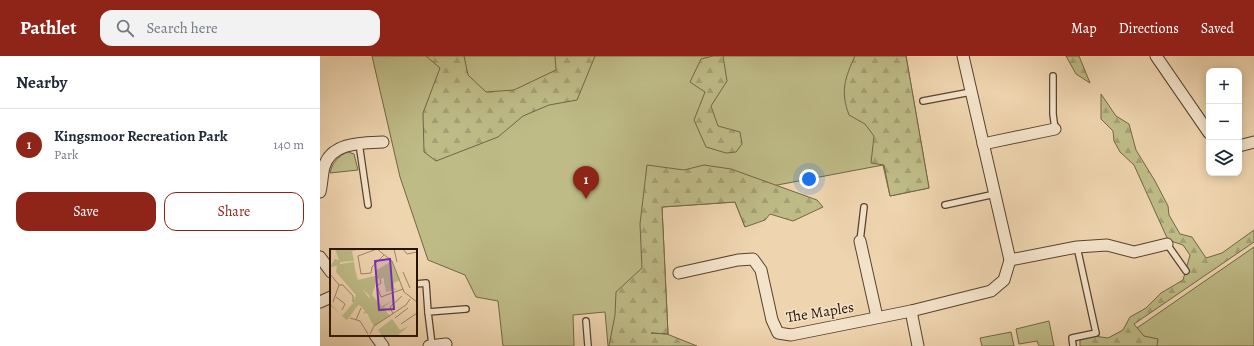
<!DOCTYPE html>
<html lang="en">
<head>
<meta charset="utf-8">
<style>
  body { margin:0; font-family:Alegreya,serif; background:#f2f2f3; color:#1f2937 }
  .controls { position:absolute; right:12px; top:12px; display:grid; overflow:hidden; border-radius:8px; box-shadow:0 2px 10px #0003 }
  .controls button { width:36px; height:36px; display:grid; place-items:center; padding:0; border:0; border-bottom:1px solid #e0e1e3; background:#fff; color:#1f2937; font:20px sans-serif }
  .you { position:absolute; left:489px; top:123px; width:14px; height:14px; margin:-10px; border:3px solid #fff; border-radius:50%; background:#1a73e8; box-shadow:0 0 0 6px #1a73e833 }
  .badge { display:grid; place-items:center; width:26px; height:26px; border-radius:50%; background:#8f2418; color:#fff; font-size:13px; font-weight:700 }
  .pin { position:absolute; translate:-50% -33px; filter:drop-shadow(0 1px 2px #0008) }
  .pin::after { content:''; position:absolute; top:21px; width:14px; height:12px; background:inherit; clip-path:polygon(0 0,100% 0,50% 100%) }
  .list { margin:0; padding:0; list-style:none }
  h2 { display:flex; justify-content:space-between; align-items:center; height:52px; margin:0; padding:0 16px; font-size:17px }
  h2 small { font-size:13px; font-weight:400; color:#747a83 }
  .list li { display:grid; grid-template-columns:26px 1fr auto; gap:12px; align-items:center; box-sizing:border-box; height:72px; padding:0 16px; border-top:1px solid #e0e1e3 }
  .list b { display:block; font-size:15px; white-space:nowrap }
  .list p { margin:0; font-size:13px; white-space:nowrap; color:#747a83 }
  .list em { font-size:13px; font-style:normal; color:#747a83 }
  .actions { display:flex; gap:8px; padding:12px 16px }
  .actions a { flex:1; padding:9px 0; border:1px solid #8f2418; border-radius:12px; text-align:center; font-size:14px; color:#8f2418 }
  .actions .main { background:#8f2418; color:#fff }
  .icon { flex:none; width:22px; height:22px; fill:none; stroke:currentColor; stroke-width:2; stroke-linecap:round; stroke-linejoin:round }
  .map { position:relative; flex:none; width:934px; height:290px; overflow:hidden }
  header { display:flex; align-items:center; gap:24px; box-sizing:border-box; height:56px; padding:0 20px; background:#8f2418; color:#fff }
  header strong { font-size:19px }
  nav { display:flex; gap:22px; margin-inline-start:auto; font-size:14px }
  .search { width:280px; height:36px; background:#f2f2f3; display:flex; align-items:center; gap:10px; box-sizing:border-box; padding:0 14px; border-radius:12px; color:#747a83; font-size:15px }
  main { display:flex }
  aside { flex:1; background:#fff }
  .map>svg:first-child { display:block }
</style>
</head>
<body>
<header>
<strong>Pathlet</strong>
<div class="search"><svg class="icon" aria-label="search" viewBox="0 0 24 24"><circle cx="10" cy="10" r="6"/><path d="M15 15l6 6"/></svg>Search here</div>
<nav><a>Map</a><a>Directions</a><a>Saved</a></nav>
</header>
<main>
<aside>
<h2>Nearby<small></small></h2>
<ul class="list">
<li><span class="badge">1</span><div><b>Kingsmoor Recreation Park</b><p>Park</p></div><em>140 m</em></li>
</ul>
<div class="actions"><a class="main">Save</a><a>Share</a></div>
</aside>
<div class="map">
<svg width="934" height="290" viewBox="0 0 934 290">
  <defs>
    <pattern id="forest-firs" width="22" height="20" patternUnits="userSpaceOnUse"><rect width="22" height="20" fill="#bebb87"/><path d="M5 1l3.5 6h-7zM16 11l3.5 6h-7z" fill="#a3a073"/></pattern>
  </defs>
  <rect width="100%" height="100%" fill="#eed4af"/>
  <filter id="stains"><feTurbulence type="fractalNoise" baseFrequency=".005" numOctaves="4"/><feColorMatrix values="0 0 0 0 .2 0 0 0 0 .09 0 0 0 0 .02 0 0 0 .5 -.17"/></filter>
  <radialGradient id="worn" r=".72"><stop offset=".6" stop-color="#630" stop-opacity="0"/><stop offset="1" stop-color="#630" stop-opacity=".3"/></radialGradient>
  <g fill="#bebb87" stroke="#726644">
    <path d="M52 0H586L609 132 570 140 563 109 452 130 425 171 415 146 342 151 348 278 304 276 299 290H288L285 256 253 259 254 290H183L178 245 156 241 145 219 108 204 80 121Z"/>
    <path d="M28 96 34 98 38 114 10 117C12 107 19 99 28 96Z"/>
    <path d="M934 191V290H791Z"/>
    <path d="M729 265 734 290H719L717 285 699 288 696 273Z"/>
    <path d="M691 276 694 290H662L660 282Z"/>
  </g>
  <g fill="url(#forest-firs)" stroke="#726644">
    <path d="M106 0H144L148 19 166 36 194 34 236 14 235 0H275L257 44 229 49 203 60 178 81 116 105 104 96 103 57 120 12Z"/>
    <path d="M393 0H403L407 25 391 50 398 70 420 76 422 88 416 96 406 97 386 91 374 64 385 36 370 26 381 3Z"/>
    <path d="M535 0H586L609 132 570 140 564 109 551 107 554 80 545 68 529 59C520 35 525 22 535 0Z"/>
    <path d="M746 0H759L770 27 756 18Z"/>
    <path d="M781 38 796 60 809 68 816 94 835 125 848 150 849 159 860 178 872 181 886 202 902 197 934 174V186L814 268 824 280 838 283 837 290H760V284L774 280 788 282 803 274 810 261 826 252 841 237 863 224 870 199 863 189 848 184 814 109 800 96 794 85 793 75 781 63Z"/>
    <path d="M327 109 364 114 384 109 411 113 497 144 503 151 473 165 450 158 445 164 425 171 415 146 342 151 348 278 331 277 347 278 377 290H289L295 259 296 236 322 212 320 168Z"/>
  </g>
  <g fill="none" stroke-linecap="round" stroke-linejoin="round">
    <defs>
      <g id="service">
        <path d="M733 20V58L735 73"/>
        <path d="M603 45 651 36"/>
        <path d="M39 87 48 149"/>
        <path d="M625 149 675 138"/>
        <path d="M540 185 544 151"/>
        <path d="M847 188 866 215"/>
        <path d="M96 228 106 227 108 256"/>
        <path d="M266 265 268 290"/>
        <path d="M112 289 108 256 146 253"/>
        <path d="M753 290 752 282 776 277 757 191"/>
      </g>
      <g id="minor">
        <path d="M836 0 889 77"/>
        <path d="M663 88 735 73"/>
        <path d="M919 90 934 86"/>
        <path d="M0 136C2 128 2 119 4 111 11 86 42 87 63 86"/>
        <path d="M540 185 557 261"/>
        <path d="M0 201 11 216"/>
        <path d="M690 204 757 191 787 189 814 196 847 188"/>
        <path d="M359 217 418 204 433 203 441 214 452 264 458 277 471 279 591 255 671 235 684 224 690 204 643 0"/>
        <path d="M0 246 11 241"/>
        <path d="M591 255 598 290"/>
        <path d="M55 279 63 290"/>
        <path d="M109 290 126 288"/>
      </g>
    </defs>
    <use href="#service" stroke="#58422c" stroke-width="8"/>
    <use href="#minor" stroke="#58422c" stroke-width="13"/>
    <use href="#service" stroke="#f4e3cb" stroke-width="5.5"/>
    <use href="#minor" stroke="#f4e3cb" stroke-width="11"/>
  </g>
  <g text-anchor="middle" dominant-baseline="central" stroke-width="3" stroke-linejoin="round" paint-order="stroke">
    <g font-size="15" fill="#261200" stroke="#f4e3cb">
      <text transform="translate(500 256) rotate(-9)">The Maples</text>
    </g>
  </g>
  <g transform="translate(10 193)">
    <rect width="87" height="87" fill="#eed4af"/>
    <path d="M5 0H33L22 2 24 12 10 13V15L24 13 27 31 32 30 33 41 39 49H44L60 67 44 77 37 64 33 65 35 62 29 55 17 71 12 67 23 54 26 46 6 23 7 17 0 18 5 10 9 11ZM62 12 70 31 64 34V39L67 40 56 43 54 29 47 30 45 22ZM62 70 70 81 79 77 67 87H52L48 81Z" fill="#bebb87"/>
    <path d="M26 22 28 32 22 33 29 40 36 60H41L39 64 43 72 51 70 43 63 40 56 42 53 45 55 43 58 52 71 44 77 46 74H42L32 52V57L27 56 17 71 0 56V54L12 67 21 64V57L26 56 31 47 27 40 23 41 24 36 12 30 27 32ZM44 27 56 28 54 38V29L47 30 42 46 52 57 62 52 54 58 56 62 45 50 40 52 39 46 31 39 32 30Z" fill="#bebb87"/>
    <path fill="none" stroke="#9e8669" stroke-width="1" d="M47 0 28 7 31 25 41 24 42 18 54 6M47 0 62 12 74 43 87 53M64 0 67 13M73 0 77 5 87 3M73 23 80 39M0 25 9 36 3 53M50 30 51 34 47 37 51 48 73 40M9 36H13L23 47V53M6 48 15 55 12 61M63 65 60 58 72 47M20 69 30 72 38 85M65 69 78 59M26 71 31 59M71 75 87 64M40 85 44 77 76 56 80 50"/>
    <path fill="#7b2cbf" fill-opacity="0.15" stroke="#7b2cbf" stroke-width="2" d="M60 10 64 60 49 61 45 12Z"/>
    <rect width="87" height="87" fill="none" stroke="#261200" stroke-width="2"/>
  </g>
  <rect width="100%" height="100%" filter="url(#stains)"/>
  <rect width="100%" height="100%" fill="url(#worn)"/>
</svg>
<div class="controls">
<button>+</button>
<button>−</button>
<button><svg class="icon" aria-label="layers" viewBox="0 0 24 24"><path d="M12 4l9 5-9 5-9-5zM3 14l9 5 9-5"/></svg></button>
</div>
<div class="you"></div>
<div class="pin badge" style="left:266px;top:143px">1</div>
</div>
</main>
</body>
</html>
